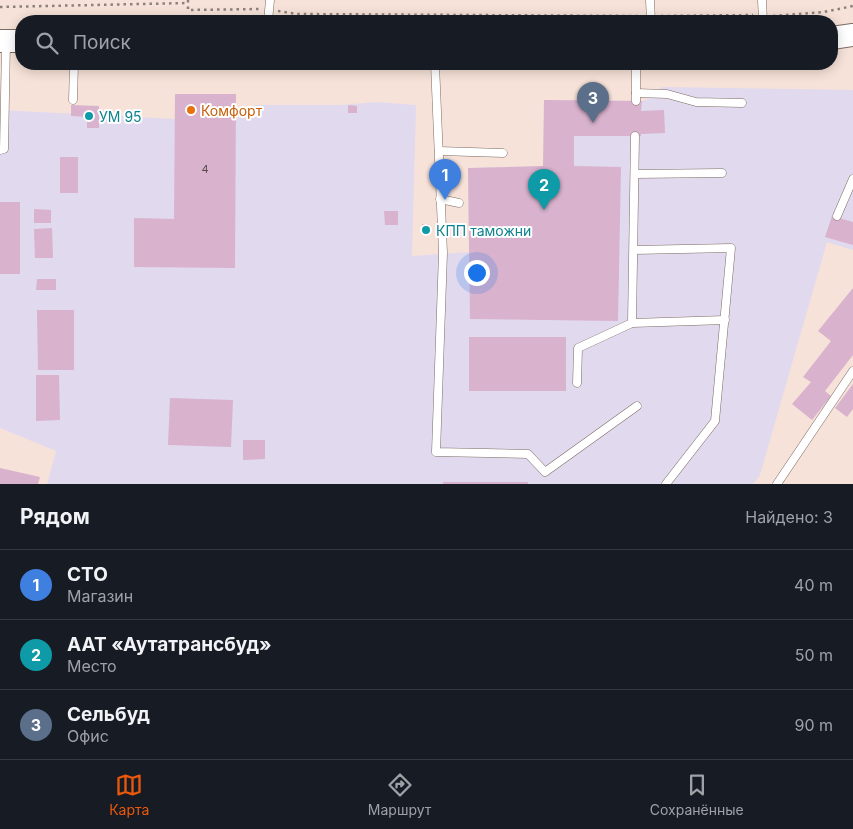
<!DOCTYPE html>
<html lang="ru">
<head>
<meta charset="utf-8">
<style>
  body { margin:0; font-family:Inter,sans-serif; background:#20242c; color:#f1f3f6 }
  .you { position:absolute; left:476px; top:272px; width:18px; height:18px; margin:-12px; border:4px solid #fff; border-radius:50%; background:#1a73e8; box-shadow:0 0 0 8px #1a73e833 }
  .badge { display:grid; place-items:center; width:32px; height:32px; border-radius:50%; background:#ea580c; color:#fff; font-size:16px; font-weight:700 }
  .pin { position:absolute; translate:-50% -41px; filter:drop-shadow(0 1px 2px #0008) }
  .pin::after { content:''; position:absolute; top:26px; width:18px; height:15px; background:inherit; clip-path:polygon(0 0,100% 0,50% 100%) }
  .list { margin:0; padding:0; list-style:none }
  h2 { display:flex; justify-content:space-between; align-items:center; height:65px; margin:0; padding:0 20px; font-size:21px }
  h2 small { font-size:16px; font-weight:400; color:#9ea1a6 }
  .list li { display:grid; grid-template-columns:32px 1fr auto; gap:15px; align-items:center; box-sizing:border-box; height:70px; padding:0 20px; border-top:1px solid #363941 }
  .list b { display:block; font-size:19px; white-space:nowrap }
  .list p { margin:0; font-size:16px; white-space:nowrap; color:#9ea1a6 }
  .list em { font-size:16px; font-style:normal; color:#9ea1a6 }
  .icon { flex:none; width:28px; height:28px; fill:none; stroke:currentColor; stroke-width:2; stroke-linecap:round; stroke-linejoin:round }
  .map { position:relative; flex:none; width:853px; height:484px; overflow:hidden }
  .search { position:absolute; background:#171b24; box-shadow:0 2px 12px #0003; left:15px; right:15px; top:15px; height:55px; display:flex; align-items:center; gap:12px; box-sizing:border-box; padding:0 18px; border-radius:20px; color:#9ea1a6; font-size:19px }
  .sheet { height:275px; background:#171b24 }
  nav { display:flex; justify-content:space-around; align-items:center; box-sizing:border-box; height:70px; border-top:1px solid #363941; background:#171b24; font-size:14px; color:#9ea1a6 }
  nav a { display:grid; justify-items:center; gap:2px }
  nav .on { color:#ea580c }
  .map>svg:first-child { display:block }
</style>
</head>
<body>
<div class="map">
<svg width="853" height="484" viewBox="0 0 853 484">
  <rect width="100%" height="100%" fill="#f6e2d8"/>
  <path fill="#e1d9ee" d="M661 87 853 90V250L827 242 760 475 753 484H47L56 451 0 428V110L175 119H236L255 105H341L377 102 416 105 412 256 469 252 468 168 543 166 550 100 642 101 661 94Z"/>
  <g fill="#d9b2cd">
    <path d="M175 94H236L235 268 134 267V218L174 219Z"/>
    <path d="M544 100 642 101 641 111 664 110 665 133 641 134V136H574V166L621 167 618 321 470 319 468 168 543 166Z"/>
    <path d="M71 105 99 106V128H87V117L71 116Z"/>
    <path d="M348 105 357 106V113H348Z"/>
    <rect x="60" y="157" width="18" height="36"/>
    <rect x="0" y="202" width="20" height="72"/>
    <path d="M34 209 51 210V223H34Z"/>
    <path d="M384 211H398V225H385Z"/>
    <path d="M832 216 853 222V245L825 237Z"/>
    <rect x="422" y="224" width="7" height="11"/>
    <path d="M52 228 53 258H35L34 229Z"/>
    <path d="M37 279H56V290H36Z"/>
    <path d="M853 288V355L825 391 831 396 812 420 792 404 811 382 803 377 831 341 818 331Z"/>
    <path d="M37 310H74V370H38Z"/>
    <rect x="469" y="337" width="97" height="54"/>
    <path d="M36 375H59L60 420 36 421Z"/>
    <path d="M853 384V409L847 417 835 408Z"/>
    <path d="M170 398 233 400 231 447 168 445Z"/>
    <path d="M243 440H265V459L243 460Z"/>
    <path d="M0 468 40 477 38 484H0Z"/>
    <rect x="443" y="482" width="85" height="2"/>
  </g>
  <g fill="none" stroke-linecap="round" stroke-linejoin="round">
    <defs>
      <g id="lane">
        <path d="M650 0 651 21"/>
        <path d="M762 0 763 21"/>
        <path d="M268 21 270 0"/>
        <path d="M435 64 443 253 436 452 528 454 545 472 637 406"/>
        <path d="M636 93 667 94 696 102 742 103"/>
        <path d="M73 100 74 64"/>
        <path d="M636 101V64"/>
        <path d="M0 150 4 149 6 43"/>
        <path d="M439 151 503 153"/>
        <path d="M635 174 722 173"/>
        <path d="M440 199 459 203"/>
        <path d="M837 216 853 179"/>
        <path d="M634 250 731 248 715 421 666 484"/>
        <path d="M632 323 725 320"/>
        <path d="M577 383 578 348 632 323 635 136"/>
        <path d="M777 484 853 371"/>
      </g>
      <g id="secondary">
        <path d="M832 38 853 35"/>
        <path d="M0 41H21"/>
      </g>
    </defs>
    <use href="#lane" stroke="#7d6c63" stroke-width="9"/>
    <use href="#secondary" stroke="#7d6c63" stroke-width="24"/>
    <g stroke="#8d8079" stroke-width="2.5" stroke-dasharray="2.5 4" stroke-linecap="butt">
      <path d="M188 0V10L261 9"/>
      <path d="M0 7 188 3"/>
      <path d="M278 11 297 14 640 16"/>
      <path d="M661 16 753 15"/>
      <path d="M773 16 824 12 853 6"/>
    </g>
    <use href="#lane" stroke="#fff" stroke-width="8"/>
    <use href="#secondary" stroke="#fff" stroke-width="22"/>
  </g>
  <circle fill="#e8710a" stroke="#fff" stroke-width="2" cx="191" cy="110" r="5"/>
  <g fill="#0f9aa8" stroke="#fff" stroke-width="2">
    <circle cx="89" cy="116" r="5"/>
    <circle cx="426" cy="230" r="5"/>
  </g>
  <g text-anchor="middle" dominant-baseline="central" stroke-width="4" stroke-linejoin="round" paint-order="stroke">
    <g font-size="11" fill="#5a4a4e">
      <text x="205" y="169">4</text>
    </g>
    <g font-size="14" fill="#c56008" stroke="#fff" text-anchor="start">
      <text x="201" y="110">Комфорт</text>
    </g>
    <g font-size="14" fill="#0d838f" stroke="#fff" text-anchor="start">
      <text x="99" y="116">УМ 95</text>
      <text x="436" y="230">КПП таможни</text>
    </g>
  </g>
</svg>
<div class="you"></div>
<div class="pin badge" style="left:445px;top:200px;background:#3f7fe0">1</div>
<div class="pin badge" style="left:544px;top:210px;background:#0f9aa8">2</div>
<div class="pin badge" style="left:593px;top:123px;background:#5c6f8a">3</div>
<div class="search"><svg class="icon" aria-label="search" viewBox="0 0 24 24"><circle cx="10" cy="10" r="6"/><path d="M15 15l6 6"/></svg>Поиск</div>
</div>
<section class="sheet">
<h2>Рядом<small>Найдено: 3</small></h2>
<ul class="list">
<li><span class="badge" style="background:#3f7fe0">1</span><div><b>СТО</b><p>Магазин</p></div><em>40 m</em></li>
<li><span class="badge" style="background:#0f9aa8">2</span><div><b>ААТ «Аутатрансбуд»</b><p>Место</p></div><em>50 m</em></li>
<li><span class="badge" style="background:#5c6f8a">3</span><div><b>Сельбуд</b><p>Офис</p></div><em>90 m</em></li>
</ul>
</section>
<nav>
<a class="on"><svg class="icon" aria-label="map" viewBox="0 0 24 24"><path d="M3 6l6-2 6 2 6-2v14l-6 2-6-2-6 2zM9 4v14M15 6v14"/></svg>Карта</a>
<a><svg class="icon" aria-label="directions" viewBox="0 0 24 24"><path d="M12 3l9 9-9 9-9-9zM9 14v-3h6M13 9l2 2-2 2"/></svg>Маршрут</a>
<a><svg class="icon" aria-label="saved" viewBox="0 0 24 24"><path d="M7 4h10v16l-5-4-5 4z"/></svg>Сохранённые</a>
</nav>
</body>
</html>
